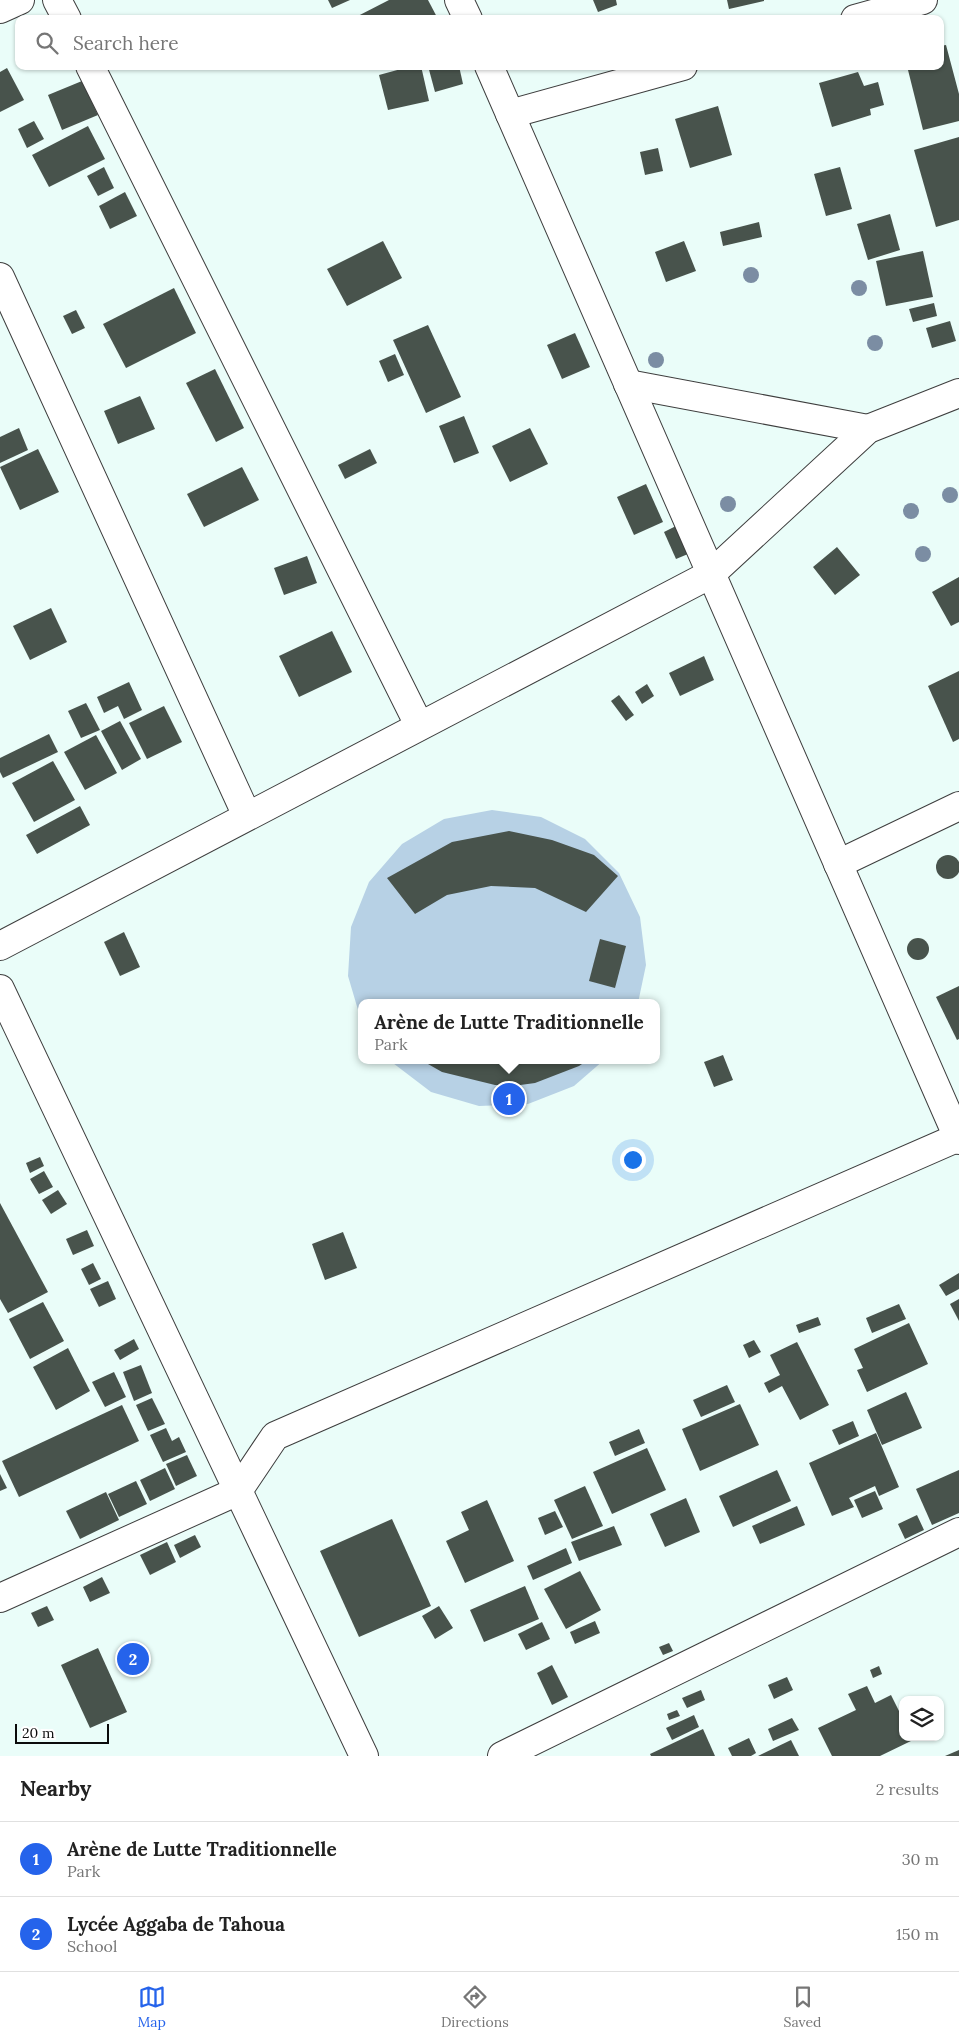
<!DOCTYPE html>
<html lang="en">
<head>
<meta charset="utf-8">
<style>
  body { margin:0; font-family:Lora,serif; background:#f2f2f2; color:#222 }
  .controls { position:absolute; right:15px; bottom:15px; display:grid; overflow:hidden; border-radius:10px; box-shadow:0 1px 4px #0004 }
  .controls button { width:45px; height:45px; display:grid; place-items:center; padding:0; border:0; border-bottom:1px solid #e0e0e0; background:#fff; color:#222; font:25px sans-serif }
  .scale { position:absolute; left:15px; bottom:12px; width:94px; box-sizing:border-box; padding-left:5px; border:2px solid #0b0b0b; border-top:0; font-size:14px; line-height:18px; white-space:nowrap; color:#0b0b0b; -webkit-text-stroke:4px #fff; paint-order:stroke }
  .you { position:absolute; left:632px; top:1159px; width:18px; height:18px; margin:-12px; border:4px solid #fff; border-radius:50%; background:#1a73e8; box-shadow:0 0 0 8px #1a73e833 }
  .badge { display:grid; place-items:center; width:32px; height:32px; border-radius:50%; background:#2563eb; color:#fff; font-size:16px; font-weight:700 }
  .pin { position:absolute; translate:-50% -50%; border:2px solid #fff; box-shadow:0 1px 5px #0006 }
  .popup { position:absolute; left:358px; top:999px; width:302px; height:65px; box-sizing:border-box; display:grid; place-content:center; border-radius:10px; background:#fff; filter:drop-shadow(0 1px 4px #0005); font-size:16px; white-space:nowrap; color:#767676 }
  .popup b { font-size:19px; color:#222 }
  .popup::after { content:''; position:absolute; left:50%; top:100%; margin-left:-10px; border:10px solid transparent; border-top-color:#fff }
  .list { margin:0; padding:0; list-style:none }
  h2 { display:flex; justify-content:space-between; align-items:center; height:65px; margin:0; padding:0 20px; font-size:21px }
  h2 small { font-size:16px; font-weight:400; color:#767676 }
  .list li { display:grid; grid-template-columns:32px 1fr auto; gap:15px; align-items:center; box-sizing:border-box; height:75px; padding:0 20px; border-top:1px solid #e0e0e0 }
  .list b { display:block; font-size:19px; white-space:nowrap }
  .list p { margin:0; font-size:16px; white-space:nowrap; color:#767676 }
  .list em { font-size:16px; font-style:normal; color:#767676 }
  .icon { flex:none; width:28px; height:28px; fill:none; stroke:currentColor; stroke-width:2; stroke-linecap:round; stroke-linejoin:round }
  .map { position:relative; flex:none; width:959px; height:1756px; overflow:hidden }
  .search { position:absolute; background:#fff; box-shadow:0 1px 4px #0004; left:15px; right:15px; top:15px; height:55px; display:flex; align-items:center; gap:12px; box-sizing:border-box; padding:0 18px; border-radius:10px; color:#767676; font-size:19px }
  .sheet { height:215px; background:#fff }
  nav { display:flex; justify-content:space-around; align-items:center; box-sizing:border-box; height:70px; border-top:1px solid #e0e0e0; background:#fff; font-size:14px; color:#767676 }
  nav a { display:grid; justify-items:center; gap:2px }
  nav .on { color:#2563eb }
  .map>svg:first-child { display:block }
</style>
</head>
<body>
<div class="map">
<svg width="959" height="1756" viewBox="0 0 959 1756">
  <rect width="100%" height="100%" fill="#eafdf9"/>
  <g fill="#b7d1e5">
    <path d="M492 810 541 817 585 839 619 873 640 917 646 965 638 1003H362L361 1020 348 976 351 927 369 882 402 844 444 819Z"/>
    <path d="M389 1060H604L574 1086 528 1104 479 1106 431 1092Z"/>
  </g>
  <g fill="#48534c">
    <path d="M328 0H350L332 8Z"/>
    <path d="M389 0H428L438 19H352Z"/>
    <path d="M593 0H616L617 5 598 12Z"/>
    <path d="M727 0H764V1L729 9Z"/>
    <path d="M946 45 959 94V121L923 130 907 66H940V46Z"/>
    <path d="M412 66H421L429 101 388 110 379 75Z"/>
    <path d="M428 66H459L463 84 435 92Z"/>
    <path d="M7 68 24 100 0 112V72Z"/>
    <path d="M858 72 864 86 878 82 884 105 870 109 871 115 832 127 819 83Z"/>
    <path d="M82 81 98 115 62 130 48 95Z"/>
    <path d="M718 106 732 155 690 168 675 119Z"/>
    <path d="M34 121 44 139 27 148 18 129Z"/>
    <path d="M88 126 105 159 49 187 32 155Z"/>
    <path d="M959 137V220L936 227 914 150Z"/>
    <path d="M658 148 663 171 645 175 640 152Z"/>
    <path d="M104 167 114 188 98 196 87 176Z"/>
    <path d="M840 167 852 209 826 216 814 174Z"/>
    <path d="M125 192 137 216 110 229 99 206Z"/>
    <path d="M890 214 900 250 868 260 857 224Z"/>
    <path d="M759 222 762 237 723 246 720 232Z"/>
    <path d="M383 241 402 278 347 306 327 269Z"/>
    <path d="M684 241 696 271 666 282 655 252Z"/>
    <path d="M923 251 933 297 886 306 876 261Z"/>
    <path d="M174 288 196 333 126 368 103 324Z"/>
    <path d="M934 303 937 316 913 322 909 309Z"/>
    <path d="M76 310 85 328 72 334 63 316Z"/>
    <path d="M950 321 956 341 932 348 926 328Z"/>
    <path d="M428 325 461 397 426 413 393 340Z"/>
    <path d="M575 333 590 367 562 379 547 345Z"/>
    <path d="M395 354 404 375 388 382 379 361Z"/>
    <path d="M215 369 244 428 216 442 186 383Z"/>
    <path d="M140 396 155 429 118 444 104 411Z"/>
    <path d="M464 416 479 453 454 463 439 426Z"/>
    <path d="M19 428 28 450 0 463V437Z"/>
    <path d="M530 428 548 464 510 482 492 446Z"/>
    <path d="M38 449 59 492 20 510 0 467Z"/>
    <path d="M370 449 377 463 345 479 338 465Z"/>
    <path d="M242 467 259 500 204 527 187 494Z"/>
    <path d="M646 484 663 522 634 535 617 497Z"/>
    <path d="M676 526 688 554 676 559 664 532Z"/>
    <path d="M837 547 860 575 835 595 813 567Z"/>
    <path d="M307 556 317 583 284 595 274 568Z"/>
    <path d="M959 577V622L951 626 932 592Z"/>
    <path d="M51 608 67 642 30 660 13 626Z"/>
    <path d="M332 631 352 672 299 697 279 656Z"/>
    <path d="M704 656 714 680 680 696 669 673Z"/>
    <path d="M959 671V739L953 742 928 686Z"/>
    <path d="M129 682 142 710 124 719 118 706 104 713 97 697Z"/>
    <path d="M647 684 654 696 642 704 635 692Z"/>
    <path d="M619 695 634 715 626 721 611 701Z"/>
    <path d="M86 703 100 730 81 738 68 711Z"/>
    <path d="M164 706 182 742 147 759 129 723Z"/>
    <path d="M120 721 141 759 122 770 101 731Z"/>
    <path d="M49 734 58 752 3 778 0 772V758Z"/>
    <path d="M96 735 117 773 85 790 64 752Z"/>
    <path d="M53 761 75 800 34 822 12 783Z"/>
    <path d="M80 806 90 825 37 854 26 835Z"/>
    <path d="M509 831 552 840 594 855 618 876 586 912 535 888 491 886 447 895 415 914 387 878 452 842Z"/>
    <circle cx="948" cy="867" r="12"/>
    <path d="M124 932 140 967 120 976 104 942Z"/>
    <circle cx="918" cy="949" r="11"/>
    <path d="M600 939 626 946 615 988 589 981Z"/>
    <path d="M959 986V1039L957 1040 936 997Z"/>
    <path d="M723 1055 733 1080 714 1087 704 1062Z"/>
    <path d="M421 1060H588L579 1066 535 1083 513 1086 495 1085 442 1072Z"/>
    <path d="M40 1157 44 1166 30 1173 26 1163Z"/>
    <path d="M44 1171 53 1187 39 1194 30 1179Z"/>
    <path d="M58 1190 67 1204 51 1214 42 1200Z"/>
    <path d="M0 1203 48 1292 8 1313 0 1299Z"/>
    <path d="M87 1230 94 1246 73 1255 66 1239Z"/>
    <path d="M343 1232 357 1268 325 1280 312 1244Z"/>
    <path d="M93 1263 101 1279 89 1285 81 1269Z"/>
    <path d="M959 1273V1289L946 1296 939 1285Z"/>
    <path d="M108 1281 116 1299 99 1307 90 1289Z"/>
    <path d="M959 1299V1321L950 1304Z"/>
    <path d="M43 1302 64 1341 30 1359 9 1319Z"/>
    <path d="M899 1304 906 1319 872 1333 866 1318Z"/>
    <path d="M818 1317 821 1325 799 1333 796 1325Z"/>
    <path d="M909 1323 928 1364 867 1392 857 1370 863 1368 854 1349Z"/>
    <path d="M134 1339 139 1349 120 1360 114 1350Z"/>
    <path d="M754 1340 761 1352 749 1358 743 1345Z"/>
    <path d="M797 1342 829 1405 800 1420 782 1386 769 1393 764 1383 780 1375 770 1355Z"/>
    <path d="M68 1348 90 1391 56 1410 33 1367Z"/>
    <path d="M141 1365 152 1393 134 1401 123 1372Z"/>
    <path d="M114 1372 126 1397 105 1407 92 1382Z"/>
    <path d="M727 1385 735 1402 701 1417 693 1400Z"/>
    <path d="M906 1392 922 1428 882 1445 867 1410Z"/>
    <path d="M152 1398 165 1424 148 1431 136 1405Z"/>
    <path d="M740 1404 759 1445 700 1471 682 1429Z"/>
    <path d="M122 1405 139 1441 19 1497 2 1461Z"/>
    <path d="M853 1421 859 1436 839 1445 832 1430Z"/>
    <path d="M166 1428 172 1441 179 1437 186 1452 163 1462 150 1435Z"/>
    <path d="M639 1429 645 1443 615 1456 609 1442Z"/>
    <path d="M876 1433 899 1487 879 1496 875 1486 849 1498 854 1507 832 1516 809 1463Z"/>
    <path d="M647 1448 666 1490 612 1514 593 1472Z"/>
    <path d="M187 1455 197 1476 176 1486 166 1464Z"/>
    <path d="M165 1468 175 1489 150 1501 140 1480Z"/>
    <path d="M777 1470 791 1501 733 1527 719 1496Z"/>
    <path d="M959 1470V1513L932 1525 916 1489Z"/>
    <path d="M0 1474 7 1488 0 1491Z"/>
    <path d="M136 1481 147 1504 119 1517 108 1494Z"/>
    <path d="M585 1486 603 1526 572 1539 554 1500Z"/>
    <path d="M875 1491 883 1509 862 1518 854 1500Z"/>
    <path d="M106 1492 119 1520 80 1539 66 1511Z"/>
    <path d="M686 1498 700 1532 665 1547 650 1514Z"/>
    <path d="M487 1500 514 1561 465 1583 446 1541 469 1530 461 1512Z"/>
    <path d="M797 1506 805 1525 760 1544 752 1526Z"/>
    <path d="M555 1511 563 1527 545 1535 538 1518Z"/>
    <path d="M917 1515 924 1530 905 1539 898 1524Z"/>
    <path d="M392 1519 431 1606 359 1637 320 1551Z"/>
    <path d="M614 1526 622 1545 579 1561 571 1542Z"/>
    <path d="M195 1535 201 1547 180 1558 174 1545Z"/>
    <path d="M167 1542 176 1562 150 1575 140 1555Z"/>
    <path d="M566 1548 572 1563 533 1580 527 1566Z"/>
    <path d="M580 1571 601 1610 566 1629 544 1589Z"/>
    <path d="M102 1577 110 1593 90 1602 83 1587Z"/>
    <path d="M525 1586 539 1619 484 1642 470 1610Z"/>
    <path d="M47 1606 54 1620 38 1627 31 1613Z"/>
    <path d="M439 1606 453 1628 435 1639 422 1616Z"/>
    <path d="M595 1621 600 1633 575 1644 570 1632Z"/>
    <path d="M542 1622 550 1639 526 1650 518 1634Z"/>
    <path d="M669 1643 673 1651 663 1655 659 1647Z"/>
    <path d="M98 1648 127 1712 90 1728 61 1665Z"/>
    <path d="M552 1665 568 1697 552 1705 537 1673Z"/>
    <path d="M879 1666 882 1674 873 1678 870 1670Z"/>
    <path d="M787 1677 793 1690 774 1699 768 1685Z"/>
    <path d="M867 1686 875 1703 891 1695 903 1719V1737H912L913 1740 880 1756H832L818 1728 856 1710 848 1694Z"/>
    <path d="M701 1690 705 1700 687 1708 682 1698Z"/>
    <path d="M677 1710 680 1716 669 1720 667 1714Z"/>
    <path d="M694 1715 699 1727 672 1740 666 1728Z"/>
    <path d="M792 1718 799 1730 773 1741 768 1729Z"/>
    <path d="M703 1729 715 1756H651L650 1754Z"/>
    <path d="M749 1738 756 1753 751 1756H732L728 1748Z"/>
    <path d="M791 1740 799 1756H758Z"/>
    <path d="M959 1750V1756H945Z"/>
  </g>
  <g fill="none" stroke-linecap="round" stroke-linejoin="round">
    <defs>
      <g id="street">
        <path d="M57 0 67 19"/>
        <path d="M459 0 468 19"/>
        <path d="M0 9 20 0"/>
        <path d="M855 19 923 0"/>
        <path d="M90 66 419 725"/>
        <path d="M489 66 959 1140"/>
        <path d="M510 114 683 66"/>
        <path d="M0 277 247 816"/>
        <path d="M628 384 868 429"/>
        <path d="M838 864 959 806"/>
        <path d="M0 946 711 574 868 429 959 393"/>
        <path d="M0 989 364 1756"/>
        <path d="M0 1598 238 1491 275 1436 959 1137"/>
        <path d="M502 1756 959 1532"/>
      </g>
    </defs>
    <use href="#street" stroke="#3e3e3e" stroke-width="30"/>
    <use href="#street" stroke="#fff" stroke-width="28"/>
  </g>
  <g fill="#7b8da3">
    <circle cx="751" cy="275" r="8"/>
    <circle cx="859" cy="288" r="8"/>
    <circle cx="875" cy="343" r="8"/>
    <circle cx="656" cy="360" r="8"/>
    <circle cx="950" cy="495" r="8"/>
    <circle cx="728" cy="504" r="8"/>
    <circle cx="911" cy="511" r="8"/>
    <circle cx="923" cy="554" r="8"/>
  </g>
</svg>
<div class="controls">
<button><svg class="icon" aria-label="layers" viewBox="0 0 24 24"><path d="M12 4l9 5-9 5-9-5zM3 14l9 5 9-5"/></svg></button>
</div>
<div class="scale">20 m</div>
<div class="you"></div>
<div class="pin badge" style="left:509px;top:1099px">1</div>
<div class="popup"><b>Arène de Lutte Traditionnelle</b>Park</div>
<div class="pin badge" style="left:133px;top:1659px">2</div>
<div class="search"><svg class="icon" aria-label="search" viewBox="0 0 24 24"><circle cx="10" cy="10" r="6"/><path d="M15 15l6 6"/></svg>Search here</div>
</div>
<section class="sheet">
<h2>Nearby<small>2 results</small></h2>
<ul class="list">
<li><span class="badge">1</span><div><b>Arène de Lutte Traditionnelle</b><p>Park</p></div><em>30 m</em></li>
<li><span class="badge">2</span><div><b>Lycée Aggaba de Tahoua</b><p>School</p></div><em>150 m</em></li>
</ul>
</section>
<nav>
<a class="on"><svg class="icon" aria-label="map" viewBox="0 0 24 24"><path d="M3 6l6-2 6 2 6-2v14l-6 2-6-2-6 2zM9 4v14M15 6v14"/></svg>Map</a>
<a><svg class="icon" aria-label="directions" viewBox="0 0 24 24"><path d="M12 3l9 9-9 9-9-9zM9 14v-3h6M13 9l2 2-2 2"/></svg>Directions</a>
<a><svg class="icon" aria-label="saved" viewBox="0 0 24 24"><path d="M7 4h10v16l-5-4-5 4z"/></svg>Saved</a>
</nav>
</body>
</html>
